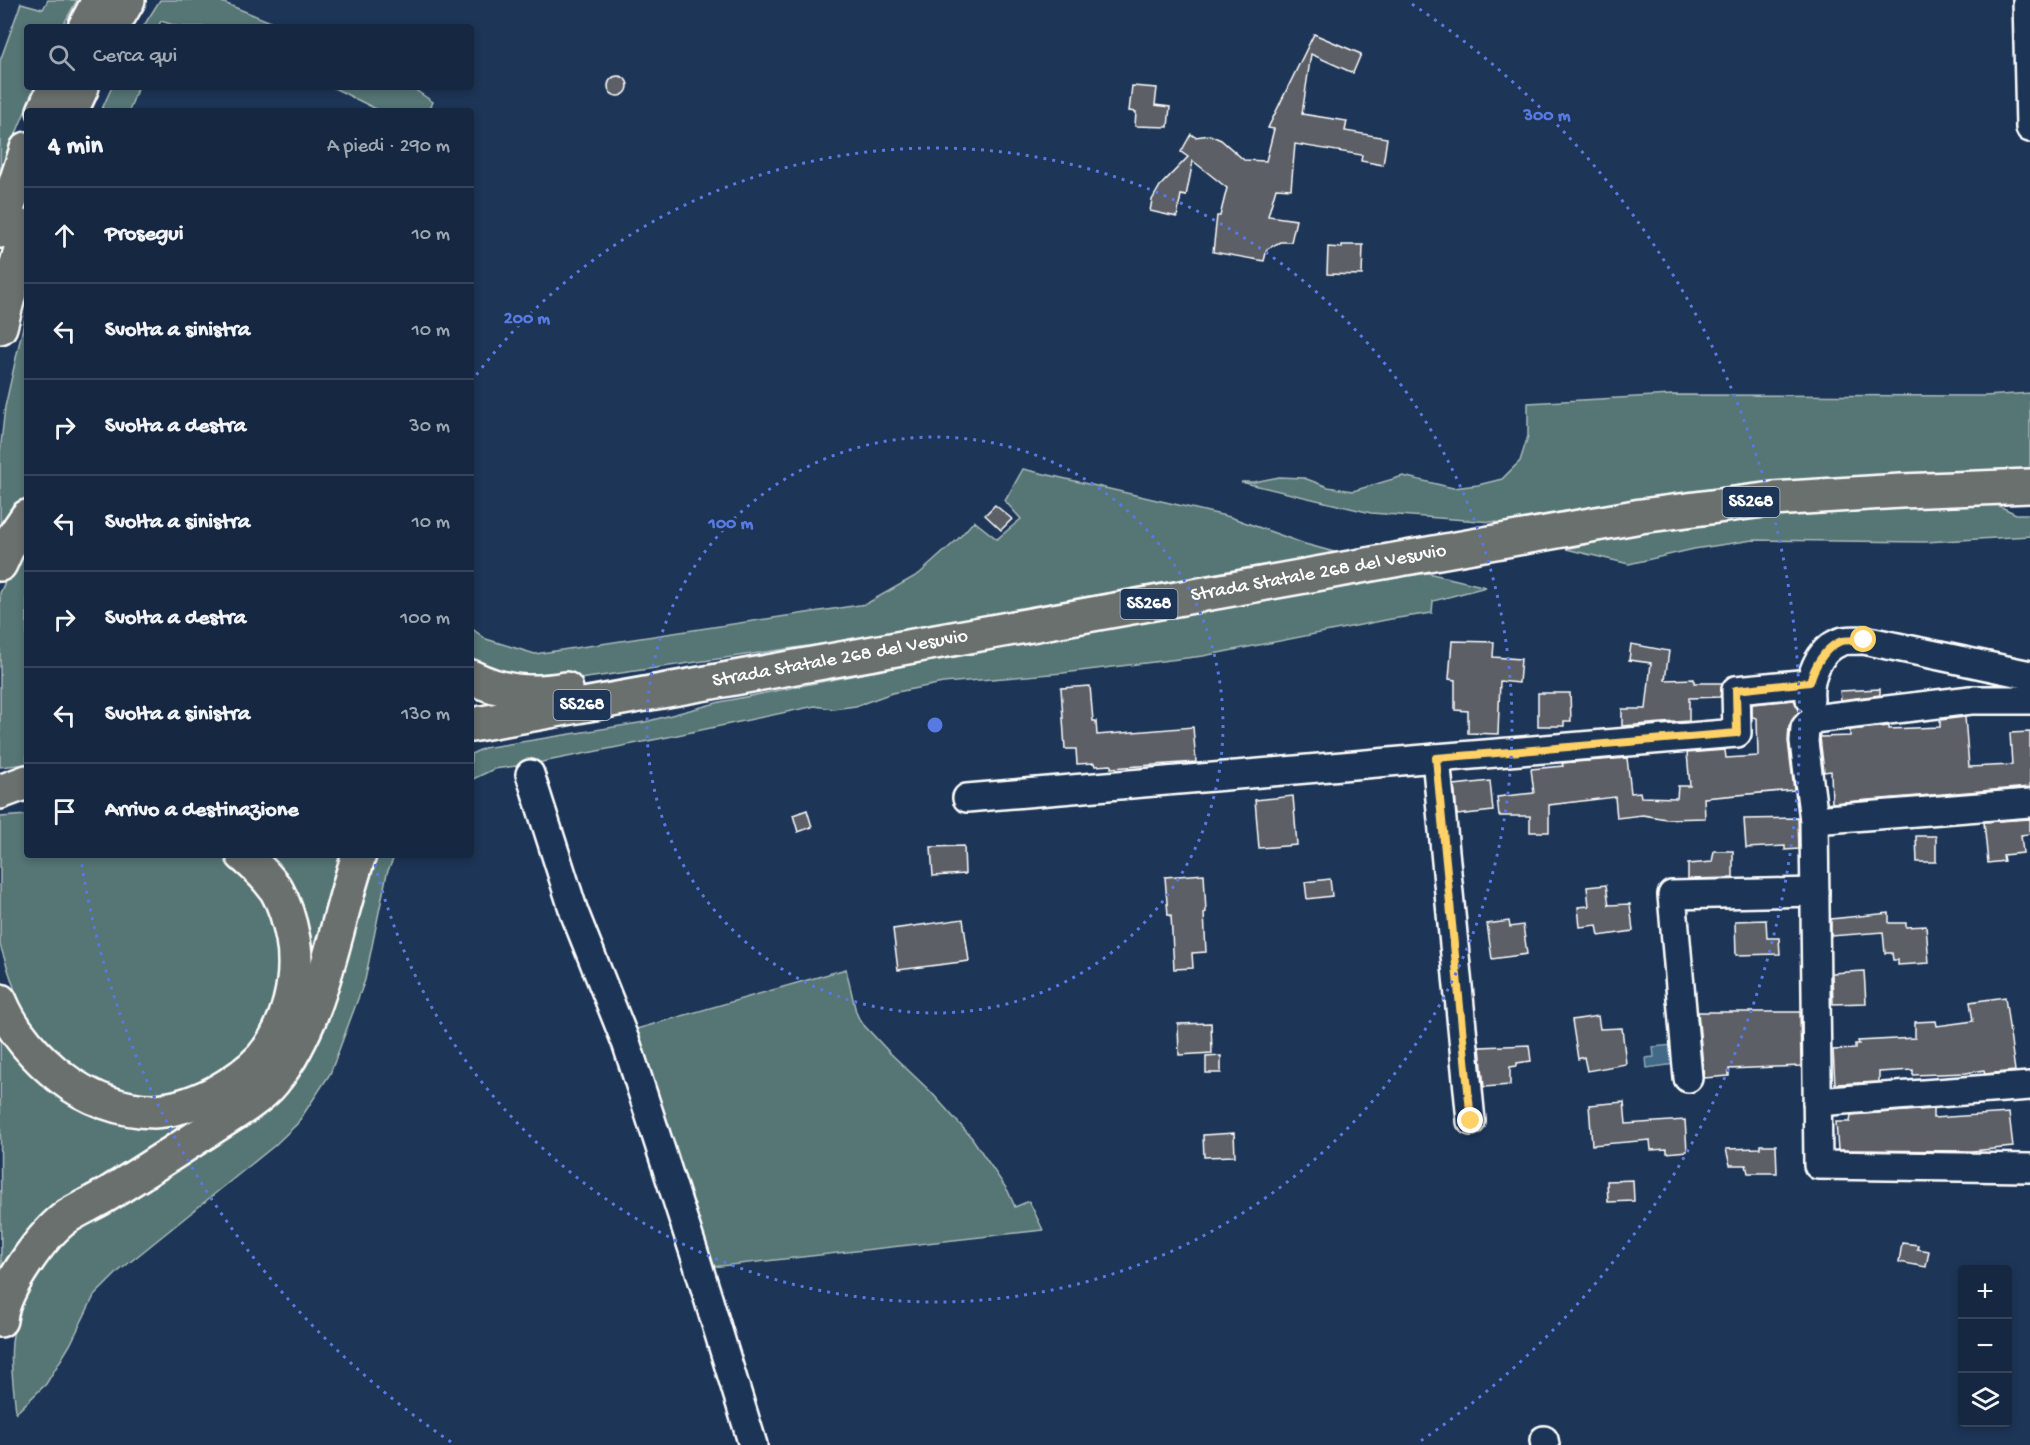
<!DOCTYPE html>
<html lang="it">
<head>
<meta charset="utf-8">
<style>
  body { margin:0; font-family:"Gochi Hand",sans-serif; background:#23344c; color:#f1f3f6 }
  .controls { position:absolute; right:18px; bottom:18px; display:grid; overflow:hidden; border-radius:6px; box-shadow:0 3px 9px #0003 }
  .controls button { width:54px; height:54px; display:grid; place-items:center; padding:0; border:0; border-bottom:2px solid #35445a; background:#162841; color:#f1f3f6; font:30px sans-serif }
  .stop { position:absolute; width:18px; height:18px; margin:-14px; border:4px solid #ffd166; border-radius:50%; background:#fff }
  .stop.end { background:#ffd166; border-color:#fff; box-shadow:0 2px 6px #0008 }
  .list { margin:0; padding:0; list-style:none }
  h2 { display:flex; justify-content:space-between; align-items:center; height:78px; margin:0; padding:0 24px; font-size:26px }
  h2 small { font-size:20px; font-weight:400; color:#9ea6b1 }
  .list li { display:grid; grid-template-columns:39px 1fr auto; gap:18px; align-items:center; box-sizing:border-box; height:96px; padding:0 24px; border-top:2px solid #35445a }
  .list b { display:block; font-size:22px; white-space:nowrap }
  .list em { font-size:20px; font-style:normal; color:#9ea6b1 }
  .icon { flex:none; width:33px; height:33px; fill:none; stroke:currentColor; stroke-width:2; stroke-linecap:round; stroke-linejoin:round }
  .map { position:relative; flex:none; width:2030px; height:1445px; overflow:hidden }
  .search { position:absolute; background:#162841; box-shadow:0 3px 9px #0003; left:24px; top:24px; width:450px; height:66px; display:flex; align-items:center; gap:15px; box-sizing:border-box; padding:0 21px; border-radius:6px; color:#9ea6b1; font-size:22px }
  .panel { position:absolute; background:#162841; box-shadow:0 3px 9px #0003; left:24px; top:108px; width:450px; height:750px; border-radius:6px }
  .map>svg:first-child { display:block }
</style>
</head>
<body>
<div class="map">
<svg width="2030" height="1445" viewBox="0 0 2030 1445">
  <rect width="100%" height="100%" fill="#1d3557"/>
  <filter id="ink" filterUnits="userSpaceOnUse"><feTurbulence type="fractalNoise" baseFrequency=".0167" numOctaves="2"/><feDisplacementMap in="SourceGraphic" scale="12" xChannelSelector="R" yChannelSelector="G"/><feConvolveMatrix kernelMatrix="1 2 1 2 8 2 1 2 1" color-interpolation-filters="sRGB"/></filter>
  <g filter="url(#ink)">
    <g fill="#567574" stroke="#aababa" stroke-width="1.5">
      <path d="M48 0H77L62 27H27V87H35L0 173V61L21 3 43 9Z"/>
      <path d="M160 0H217L283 27H179L161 21 158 27H143Z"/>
      <path d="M112 87H138L129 111H101Z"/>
      <path d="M332 87H411L433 102 429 111H380Z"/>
      <path d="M27 309V499L15 511 0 537V453L5 407Z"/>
      <path d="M2030 393V472L1520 524 1371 513 1241 482H1254L1279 477 1304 478 1328 487 1353 491 1403 476 1453 488 1478 485 1502 479 1520 461 1528 436V403L1672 395 1985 396Z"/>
      <path d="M1023 469 1230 517 1305 544 1338 553 849 640 566 681 509 679 471 660V628L486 639 535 654 866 604 919 574 958 539 974 521 997 539 1021 519 1005 501Z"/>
      <path d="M1995 504 2016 514H2030V536L1925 542 1753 540 1694 549 1629 564 1566 549 1649 531 1782 514Z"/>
      <path d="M27 533V764L0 767V593Z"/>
      <path d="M1428 573 1486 587 1433 601 1432 613 1391 619 1203 656 1063 673 943 683 892 693 856 706 833 709 815 706 668 737 532 764 494 769 471 780V754L484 748 645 722 720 702 856 675 1297 593Z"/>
      <path d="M27 815V855H229L262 889 288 968 262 1040 218 1079 163 1096 124 1095 55 1060 22 1012 0 945V817Z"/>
      <path d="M266 855H347C340 874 337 893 333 914 326 954 309 1021 287 1054 277 1070 263 1083 249 1095L68 1210C42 1231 27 1252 9 1280L5 1282 1 1280 0 1022C72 1182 326 1134 305 950 301 912 290 884 266 855Z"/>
      <path d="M373 855H395L387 873 365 980 330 1074 297 1124 274 1146 119 1271 94 1296 70 1345 46 1384 16 1413C14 1387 8 1356 14 1330 22 1291 48 1255 78 1230L268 1109 286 1092 306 1067 328 1023Z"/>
      <path d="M846 969 856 1012 860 1021 889 1052 931 1092 972 1138 1008 1191 1015 1207 1029 1201 1043 1230 712 1267 633 1030Z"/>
    </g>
    <path fill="#406a87" stroke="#8ca6b7" stroke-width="1.5" d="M1673 1045 1675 1064 1647 1068 1646 1058 1654 1057 1653 1047Z"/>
    <g fill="#5b5f65" stroke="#fff" stroke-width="1.5">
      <path d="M1314 34 1361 54 1353 73 1311 54 1302 114 1347 121 1345 131 1387 138 1383 165 1361 161 1362 155 1295 144 1291 189 1276 188 1268 216 1296 220 1291 242H1280L1267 249 1264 261 1213 252 1217 216H1220L1227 188 1193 161 1186 196 1181 195 1177 217 1150 211 1152 200 1160 186 1188 157 1181 152 1191 134 1195 137 1210 135 1221 140 1244 160 1266 161 1274 129 1268 128Z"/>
      <circle cx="618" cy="86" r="10"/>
      <path d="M1132 86 1157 88 1155 105 1170 107 1168 127 1135 126 1136 112 1129 111Z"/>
      <path d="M1342 245H1363L1362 275 1327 274 1328 247 1342 248Z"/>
      <path d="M995 505 1012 519 1001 530 985 515Z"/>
      <path d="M1452 641 1494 642 1493 657 1521 659 1519 683 1500 681 1498 734 1468 733V711L1455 710V680L1449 679Z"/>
      <path d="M1631 644 1669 651 1665 680 1694 679V683H1722L1720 697 1689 698V721L1622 726V709H1646L1651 663 1629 660Z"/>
      <path d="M1090 686 1093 721H1096L1097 735 1193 727 1196 762 1111 768V765L1095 766 1094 763 1077 764 1076 749H1065L1061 688Z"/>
      <path d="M1880 689V695L1841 700 1840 691Z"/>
      <path d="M1538 693H1570L1571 721H1564V726H1538Z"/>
      <path d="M1794 700 1800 710 1789 726 1788 741 1794 790 1704 798 1705 818 1666 819 1643 815 1617 818 1615 797 1549 805V832H1530V816H1499L1497 797 1534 793 1531 769 1563 766 1562 763 1627 758 1631 793 1640 792 1641 797 1677 798 1678 786H1690L1687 753 1725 750 1726 758 1758 756 1757 718 1752 717V704Z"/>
      <path d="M1965 717 1969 767 2012 765 2010 733 2030 732V787L1832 803 1831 771 1824 772 1820 737 1850 736V730L1889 726V729L1940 727V720Z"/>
      <path d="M1490 781 1493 811 1457 815 1454 785Z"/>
      <path d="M1293 796 1297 845 1259 848 1255 800Z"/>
      <path d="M807 810 812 827 798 832 793 815Z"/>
      <path d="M1798 818 1799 849 1785 850V846L1746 848 1744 819Z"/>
      <path d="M2030 819V834L2021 835 2023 853 2003 855 2004 861 1988 863 1984 822Z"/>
      <path d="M1916 836H1936V862H1917Z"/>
      <path d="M964 846 965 874 933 876 931 847Z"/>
      <path d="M1714 851H1733V878L1688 879V864L1712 862Z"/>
      <path d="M1204 874 1206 912 1204 913 1206 952 1192 953 1193 968 1174 969 1171 915H1168L1165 877Z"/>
      <path d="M1330 879 1332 896 1307 899 1305 882Z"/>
      <path d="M1606 885 1609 905 1630 904 1633 931 1599 936 1597 925 1580 927 1578 907 1589 906 1587 887Z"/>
      <path d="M1889 913V923H1906V927L1926 926 1929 963 1898 965V960H1893L1892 953H1885L1883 932 1831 936V919Z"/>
      <path d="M963 919 969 961 898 970 893 929Z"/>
      <path d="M1766 920 1767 938H1779L1780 954 1736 955 1735 921Z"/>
      <path d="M1509 921 1510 927 1523 925 1527 954 1492 959 1487 924Z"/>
      <path d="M1864 971 1866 1003 1833 1004 1832 973Z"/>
      <path d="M2005 997 2015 1071 1985 1074 1984 1070 1966 1073 1913 1075V1070L1879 1072V1082L1835 1084 1833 1050 1855 1049V1044H1859L1858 1041 1915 1038V1022L1936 1021 1937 1026 1973 1021 1970 1002Z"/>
      <path d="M1698 1012H1800L1801 1066 1729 1069V1076L1704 1078Z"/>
      <path d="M1598 1016 1600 1029 1622 1028 1626 1064 1587 1071 1584 1057 1578 1059 1572 1020Z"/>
      <path d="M1211 1023 1212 1053 1179 1055 1178 1024Z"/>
      <path d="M1529 1045 1531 1061 1517 1063V1066L1510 1067V1085L1484 1087 1480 1047Z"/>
      <path d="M1221 1056V1073H1206V1057Z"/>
      <path d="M1624 1102 1626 1124 1685 1120 1687 1151 1667 1153V1149L1651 1150 1650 1140 1592 1145 1589 1105Z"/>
      <path d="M1933 1109V1118L2009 1113 2013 1147 1972 1151 1838 1150 1836 1122H1850L1851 1115Z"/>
      <path d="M1234 1133 1235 1156 1204 1157 1203 1135Z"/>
      <path d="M1760 1145H1776L1777 1173H1748L1746 1165H1730L1726 1149 1760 1148Z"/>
      <path d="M1633 1180 1634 1201 1608 1202 1607 1181Z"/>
      <path d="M1902 1243 1918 1245 1917 1249 1929 1251 1926 1267 1899 1262Z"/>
    </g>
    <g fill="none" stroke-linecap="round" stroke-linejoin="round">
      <defs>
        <g id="minor">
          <path d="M2027 0 2030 128"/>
          <path d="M1810 699C1808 679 1818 650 1840 642 1846 639 1857 641 1864 640L2030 675"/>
          <path d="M2030 700H1971L1813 719 1805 728 1804 742 1814 820 1818 1165 2030 1168"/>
          <path d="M530 774 574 912 627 1045 697 1262 753 1445"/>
          <path d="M967 798 1436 758"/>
          <path d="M1814 820 2030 803"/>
          <path d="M1688 1078 1672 895 1815 892"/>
          <path d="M1817 1102 2030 1086"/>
          <path d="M1471 1121 1436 758 1737 733 1736 690 1810 683"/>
          <path d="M1544 1440 1545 1445"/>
        </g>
        <g id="highway">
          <path d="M85 27 99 0"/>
          <path d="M112 27 128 0"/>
          <path d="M44 111 55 87"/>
          <path d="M71 111 82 87"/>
          <path d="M0 231 27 149"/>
          <path d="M0 327 27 227"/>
          <path d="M0 564 10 542 27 517"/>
          <path d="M471 677C504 693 530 695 566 689"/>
          <path id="s1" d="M471 725 1641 516 1772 499 1901 491 2030 486"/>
          <path d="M0 792 27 782"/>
          <path d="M0 1001C12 1031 37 1059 62 1078 87 1098 122 1111 154 1111 175 1110 197 1102 215 1093 231 1084 249 1072 262 1058 289 1026 300 979 293 939 290 923 285 905 277 891 268 877 256 866 243 855"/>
          <path d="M0 1320C3 1289 42 1234 68 1216 81 1208 95 1202 108 1194 145 1171 182 1147 219 1123 235 1113 261 1097 273 1082 324 1018 333 931 359 855"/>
        </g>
      </defs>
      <use href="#minor" stroke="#fff" stroke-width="32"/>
      <use href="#highway" stroke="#fff" stroke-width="38"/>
      <use href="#minor" stroke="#1d3557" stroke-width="27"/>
      <use href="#highway" stroke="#6b706d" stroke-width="33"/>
    </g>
  </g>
  <g fill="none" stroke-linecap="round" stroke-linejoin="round" filter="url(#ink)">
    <path stroke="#ffd166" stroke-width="8" d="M1471 1121 1436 758 1737 733 1736 690 1810 682C1814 667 1824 649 1839 642 1845 639 1857 641 1864 640"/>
  </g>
  <g fill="none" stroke="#567ae2" stroke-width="3" stroke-dasharray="3 6">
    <circle cx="935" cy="725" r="288"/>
    <path d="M471 382A577 577 0 1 1 374 860"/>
    <path d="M451 1442A865 865 0 0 1 81 860M1412 4A865 865 0 0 1 1419 1442"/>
  </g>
  <g text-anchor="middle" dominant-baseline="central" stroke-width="6" stroke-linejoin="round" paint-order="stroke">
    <g fill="#1d3557" stroke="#bbc2cd" stroke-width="1.5">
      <rect x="1722.5" y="487" width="57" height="30" rx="4.5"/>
      <rect x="1120.5" y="589" width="57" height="30" rx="4.5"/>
      <rect x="553.5" y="690" width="57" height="30" rx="4.5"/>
    </g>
    <g font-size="18" font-weight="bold" fill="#fff">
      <text x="1751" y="502">SS268</text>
      <text x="1149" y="604">SS268</text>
      <text x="582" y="705">SS268</text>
    </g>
    <g font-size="20" fill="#fff" stroke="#1d3557">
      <text stroke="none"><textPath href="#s1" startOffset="861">Strada Statale 268 del Vesuvio</textPath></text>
      <text stroke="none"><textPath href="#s1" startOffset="375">Strada Statale 268 del Vesuvio</textPath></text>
    </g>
  </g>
  <circle cx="935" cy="725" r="9" fill="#567ae2" stroke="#1d3557" stroke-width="3"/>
  <g font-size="18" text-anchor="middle" font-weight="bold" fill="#567ae2" stroke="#1d3557" stroke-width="6" stroke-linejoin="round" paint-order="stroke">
    <text x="1547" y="120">300 m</text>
    <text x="527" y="323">200 m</text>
    <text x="731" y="528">100 m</text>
  </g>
</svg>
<div class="controls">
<button>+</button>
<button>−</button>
<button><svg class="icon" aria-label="layers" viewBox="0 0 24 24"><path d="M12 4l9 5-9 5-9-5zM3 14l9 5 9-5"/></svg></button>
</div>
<div class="stop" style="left:1864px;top:640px"></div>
<div class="stop end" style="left:1471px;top:1121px"></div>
<div class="search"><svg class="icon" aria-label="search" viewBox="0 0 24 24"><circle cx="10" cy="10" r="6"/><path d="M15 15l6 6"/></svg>Cerca qui</div>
<section class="panel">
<h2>4 min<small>A piedi · 290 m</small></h2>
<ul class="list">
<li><svg class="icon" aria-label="ahead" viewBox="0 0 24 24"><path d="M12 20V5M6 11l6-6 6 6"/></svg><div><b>Prosegui</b></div><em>10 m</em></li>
<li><svg class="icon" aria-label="left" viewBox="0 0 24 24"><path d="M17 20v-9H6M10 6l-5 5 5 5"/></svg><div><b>Svolta a sinistra</b></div><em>10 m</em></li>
<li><svg class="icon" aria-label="right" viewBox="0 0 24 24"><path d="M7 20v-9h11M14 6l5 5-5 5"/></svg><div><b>Svolta a destra</b></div><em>30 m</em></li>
<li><svg class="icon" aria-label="left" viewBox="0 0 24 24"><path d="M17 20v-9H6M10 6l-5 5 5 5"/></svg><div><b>Svolta a sinistra</b></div><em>10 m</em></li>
<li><svg class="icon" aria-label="right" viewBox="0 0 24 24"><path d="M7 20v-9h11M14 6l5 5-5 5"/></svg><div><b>Svolta a destra</b></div><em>100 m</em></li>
<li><svg class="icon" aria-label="left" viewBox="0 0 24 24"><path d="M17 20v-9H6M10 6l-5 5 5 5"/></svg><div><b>Svolta a sinistra</b></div><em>130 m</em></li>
<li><svg class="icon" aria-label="arrive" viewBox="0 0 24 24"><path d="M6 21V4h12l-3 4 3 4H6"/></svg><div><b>Arrivo a destinazione</b></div></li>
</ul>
</section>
</div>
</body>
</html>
